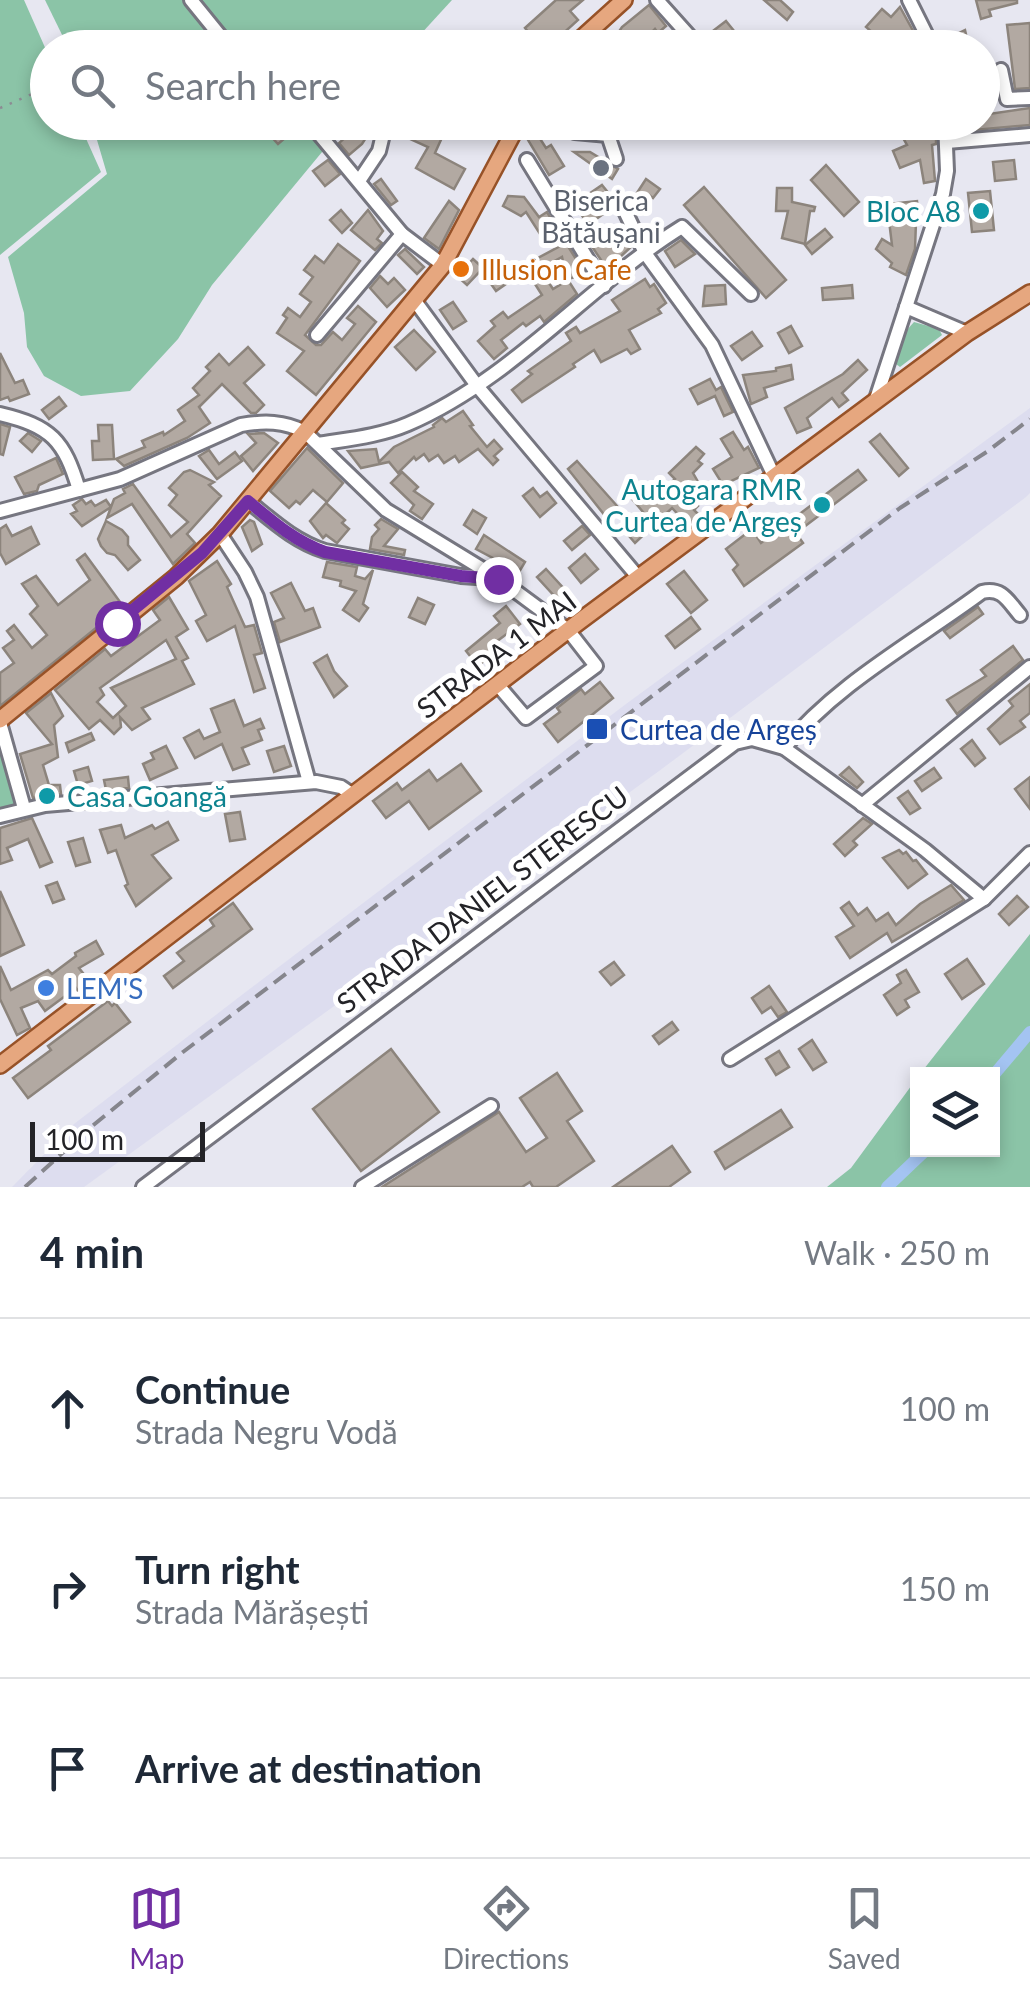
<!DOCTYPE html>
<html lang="en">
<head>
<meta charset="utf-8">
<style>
  body { margin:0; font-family:Lato,sans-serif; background:#f2f2f3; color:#1f2937 }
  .controls { position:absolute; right:30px; bottom:30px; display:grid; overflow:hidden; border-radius:0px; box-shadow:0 5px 15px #0003 }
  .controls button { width:90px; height:90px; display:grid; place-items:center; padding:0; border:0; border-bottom:2px solid #e0e1e3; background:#fff; color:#1f2937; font:50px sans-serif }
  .scale { position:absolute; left:30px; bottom:25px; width:175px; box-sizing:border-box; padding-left:10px; border:5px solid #232327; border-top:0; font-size:28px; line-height:35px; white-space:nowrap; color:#232327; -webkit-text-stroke:8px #fff; paint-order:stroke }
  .stop { position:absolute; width:30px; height:30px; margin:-22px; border:8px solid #712fa3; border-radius:50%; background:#fff }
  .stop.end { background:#712fa3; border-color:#fff; box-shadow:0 2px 10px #0008 }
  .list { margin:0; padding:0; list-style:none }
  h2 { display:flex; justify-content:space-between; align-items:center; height:130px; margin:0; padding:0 40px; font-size:42px }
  h2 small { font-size:32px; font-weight:400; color:#747a83 }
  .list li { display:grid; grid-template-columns:65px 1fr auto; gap:30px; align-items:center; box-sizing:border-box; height:180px; padding:0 40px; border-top:2px solid #e0e1e3 }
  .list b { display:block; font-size:38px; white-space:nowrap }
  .list p { margin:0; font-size:32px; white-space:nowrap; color:#747a83 }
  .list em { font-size:32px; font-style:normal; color:#747a83 }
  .icon { flex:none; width:55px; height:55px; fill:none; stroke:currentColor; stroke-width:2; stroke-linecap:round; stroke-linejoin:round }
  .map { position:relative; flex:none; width:1030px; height:1187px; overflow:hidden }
  .search { position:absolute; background:#fff; box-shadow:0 5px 15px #0003; left:30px; right:30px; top:30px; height:110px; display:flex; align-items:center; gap:25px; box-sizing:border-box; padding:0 35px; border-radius:55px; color:#747a83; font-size:38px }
  .sheet { height:670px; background:#fff }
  nav { display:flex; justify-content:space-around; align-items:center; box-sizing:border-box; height:140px; border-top:2px solid #e0e1e3; background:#fff; font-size:28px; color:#747a83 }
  nav a { display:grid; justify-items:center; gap:5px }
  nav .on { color:#712fa3 }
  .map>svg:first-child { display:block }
</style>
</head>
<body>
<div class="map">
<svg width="1030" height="1187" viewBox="0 0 1030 1187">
  <rect width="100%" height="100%" fill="#e7e7f1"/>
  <path fill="#ddddef" d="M1030 408V493L1026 497 659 771 84 1187H12L74 1124 247 991 626 704Z"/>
  <g fill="#8bc4a7">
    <path d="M0 0H24L47 52 48 122 79 123 101 172 0 255Z"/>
    <path d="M45 0H452L408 48 68 47Z"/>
    <path d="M92 123H346L212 285 178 339 130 391 81 396 44 376 27 347 24 313 8 257 107 174Z"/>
    <path d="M914 322 939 329 942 335 900 367 896 364 906 331Z"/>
    <path d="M0 750 19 806 0 812Z"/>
    <path d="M1030 934V1187H827L851 1168 917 1078 918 1150H992V1074H920Z"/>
  </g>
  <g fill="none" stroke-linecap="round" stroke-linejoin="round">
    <g stroke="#a4c4f2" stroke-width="12">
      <path d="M992 1077 1030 1032"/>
      <path d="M887 1187 926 1150"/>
    </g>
  </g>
  <g fill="#b2a9a2" stroke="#8c847c" stroke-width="2.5" fill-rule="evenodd">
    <path d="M556 0H583L570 11 578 20 547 48H539L536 43 529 48 522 39 529 33 525 28Z"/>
    <path d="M764 0H780L793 12 787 20Z"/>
    <path d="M976 0H1017V3L989 10 991 16 981 19Z"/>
    <path d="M649 5 666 26 658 33 655 29 636 48H608L622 27Z"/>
    <path d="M900 7 917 38 912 42 915 48H890L866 27 882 9 891 17Z"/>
    <path d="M726 21 743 42 736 48H720L709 34Z"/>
    <path d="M1030 23V88L1015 89 1007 25Z"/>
    <path d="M965 30 969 48H949L947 39Z"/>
    <path d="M1030 108V125L963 131 962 122H982V115Z"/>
    <path d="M258 122H274L286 137 278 144Z"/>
    <path d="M362 122H376L362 144 349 155 339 143Z"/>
    <path d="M418 122H449L435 153 465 169 454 189 416 168 428 147 410 139Z"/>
    <path d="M894 122H930L936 135V144L932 145 935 181 924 183 920 160 900 168 893 151 907 145Z"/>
    <path d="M537 134 546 148 551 145 564 166 549 175 528 140Z"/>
    <path d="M574 152H590L618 169 612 179Z"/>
    <path d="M328 160 340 174 325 186 313 171Z"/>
    <path d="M1014 160 1016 179 995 181 993 162Z"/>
    <path d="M826 165 859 202 844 216 811 180Z"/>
    <path d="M381 179 397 201 391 205 374 184Z"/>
    <path d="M646 179 660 189 653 198 649 195 644 202 635 196Z"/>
    <path d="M602 185 615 201 613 207 588 225 576 206 582 203 580 200Z"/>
    <path d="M704 187 786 280 766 298 684 205Z"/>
    <path d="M777 188H792V202L815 207 814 211H810L805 244 782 238 788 211H776Z"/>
    <path d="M990 191 994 230 972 232 968 193Z"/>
    <path d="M508 196 524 197 539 217 547 212 556 227 542 237 526 212 521 216 503 206Z"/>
    <path d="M449 201 459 210 439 249 424 238Z"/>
    <path d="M917 201 919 222H916L915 249 906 275 890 267 892 263 876 249 882 239 892 245 887 204Z"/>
    <path d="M341 210 352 223 342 233 330 220Z"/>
    <path d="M368 210 383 231 377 239 382 243 375 250 351 230Z"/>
    <path d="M622 229 631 247 607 269 587 239 598 231 607 243Z"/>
    <path d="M825 229 832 237 812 254 805 245Z"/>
    <path d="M681 240 695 254 675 267 665 251Z"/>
    <path d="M566 243 584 272 585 275 567 279 562 257 542 268 536 259Z"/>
    <path d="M338 244 360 261 305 335 316 345H321L333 332 342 340 355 324 347 318 358 306 376 322 316 395 287 371 304 351 277 333 287 318 283 315 288 308 300 317 311 302 300 294 313 277 304 270 315 256 324 263Z"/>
    <path d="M405 249 424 267 417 274 398 255Z"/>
    <path d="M473 259 483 268 467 285 457 276Z"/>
    <path d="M500 262 513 279 496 291 484 274Z"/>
    <path d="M380 276 388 284 394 278 405 290 387 307 370 288Z"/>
    <path d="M545 277 553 289 568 280 577 294 544 322 540 316 526 326 523 323 501 340 507 348 494 359 478 341 495 326 491 321 503 312 508 318 542 295 535 284Z"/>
    <path d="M645 279 650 287 654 284 666 303 658 309 661 313 629 330 640 349 631 354 627 349 601 362 594 350 573 364 575 367 522 402 512 390 532 374 528 371 571 341 566 333 576 327 580 333 620 311 612 300Z"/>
    <path d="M725 285 726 304 703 306 705 286Z"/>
    <path d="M852 285 853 298 823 300 822 288Z"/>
    <path d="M453 302 466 321 453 329 440 310Z"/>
    <path d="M791 326 802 346 789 353 778 333Z"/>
    <path d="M414 330 435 352 416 370 395 347Z"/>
    <path d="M752 332 762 346 742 360 731 346Z"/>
    <path d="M248 347 264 365 244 383 264 405 256 413H251L222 384 199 407 210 423 187 438 124 466 116 459 145 447 142 441 163 432 164 435 185 421 178 410 199 395 193 388 210 371 206 367 219 354 229 365Z"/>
    <path d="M0 353 15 383 23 380 29 394 10 401 8 397 0 400Z"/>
    <path d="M858 360 867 370 842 393 848 400 839 407 832 398 807 418 811 427 797 433 785 408 843 374Z"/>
    <path d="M791 365 793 379 764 388 767 397 751 404 743 375 776 371V368Z"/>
    <path d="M710 379 716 390 721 387 733 412 724 416 715 396 698 404 690 389Z"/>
    <path d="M59 397 66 406 49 419 42 410Z"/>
    <path d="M463 411 473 425 470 426 487 447 494 440 502 449 494 456 498 460 493 465 478 449 459 462 455 456 444 463 438 455 429 461 424 454 416 460 414 457 398 473 389 462 361 468 348 451 376 449 379 462 394 447 434 427 433 425 442 418 446 422Z"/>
    <path d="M0 424 10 427 3 455 0 454Z"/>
    <path d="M98 425H112L114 459 93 460 92 441H99Z"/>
    <path d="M733 432 744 450 748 447 759 468 723 485 713 469 732 457 721 439Z"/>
    <path d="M28 433 41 441 32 452 20 441Z"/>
    <path d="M264 433 278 443 253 471 241 456 256 443 248 434Z"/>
    <path d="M880 434 908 468 899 476 870 442Z"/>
    <path d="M696 447 704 454 698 461 702 464 693 473 701 487 691 498 698 506 694 510 699 515 688 525 672 508 635 543 623 529 643 512 633 500 646 488 655 498 675 479 669 473Z"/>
    <path d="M307 448 343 483 327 502 313 490 300 504 296 501 289 508 270 491Z"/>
    <path d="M209 450 219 464 235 452 242 461 217 479 199 456Z"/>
    <path d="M56 458 63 474 39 485 37 491 24 494 15 477Z"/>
    <path d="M577 461 618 507 606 517 568 469Z"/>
    <path d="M190 470 214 482 209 485 221 496 187 534 195 543 173 564 132 504 107 518 111 507 82 526 71 514 77 511 73 505 82 499 86 504 91 501 95 506 106 500 111 507 114 499 125 493 123 489 133 484 171 537 188 522 169 505 177 495 169 488 184 472Z"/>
    <path d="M858 470 866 480 796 533 803 543 744 586 733 570 738 565 726 549 752 529 761 543Z"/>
    <path d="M402 472 418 487 414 491 433 504 422 519 410 511 414 505 391 483Z"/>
    <path d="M533 488 540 497 547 492 556 503 540 517 523 496Z"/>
    <path d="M326 503 345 520 342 523 349 529 337 543 326 535 323 538 310 521Z"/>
    <path d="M473 510 486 518 477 534 464 525Z"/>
    <path d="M381 519 398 529 384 546 405 550 404 555 370 549 372 537 379 529 375 525Z"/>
    <path d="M250 520 254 522 262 544 252 551 242 527Z"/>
    <path d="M106 521 122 530 128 537V545L140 560 128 570 115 555 107 553 101 546 98 539Z"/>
    <path d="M6 525 12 536 31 527 39 544 6 564 0 553V529Z"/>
    <path d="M582 526 590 535 572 550 564 541Z"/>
    <path d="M484 535 525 562 519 572 476 549Z"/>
    <path d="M85 554 123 606 0 706V673L14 663 3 648 14 640 7 631 14 625 32 648 47 635 30 614 38 606 22 584 36 576 58 605 90 580 77 560Z"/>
    <path d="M585 554 598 569 581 583 569 568Z"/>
    <path d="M217 561 231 584 227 587 245 627 254 625 262 653 254 655 265 688 254 692 235 626 207 641 196 621 206 615 189 581Z"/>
    <path d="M327 562 357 567 355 576 365 579 373 570 363 604 368 608 359 621 343 610 356 591 340 586 341 581 323 577Z"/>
    <path d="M546 569 567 592 558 600 537 577Z"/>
    <path d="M684 571 707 600 691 613 667 584Z"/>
    <path d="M291 583 305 611 313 608 320 627 280 642 274 622 284 618 271 593Z"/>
    <path d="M169 597 188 629 176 637 188 658 182 661 194 684 142 708 150 719 132 730 120 717 121 727 114 734 100 720 89 729 55 690 105 649 111 656 160 620 153 610ZM166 640 176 659 111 688 126 706 113 718 97 702 104 695 100 688Z"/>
    <path d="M418 598 434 605 425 624 409 617Z"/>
    <path d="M506 606 520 624 496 642 501 647 478 666 466 651 500 623 494 616Z"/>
    <path d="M978 607 983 614 950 638 944 631Z"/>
    <path d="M691 617 700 629 675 648 666 636Z"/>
    <path d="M1013 646 1023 660 957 714 947 700 986 676 981 670Z"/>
    <path d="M327 655 334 671 347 686 334 697 314 663Z"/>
    <path d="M600 682 613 698 558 742 544 724 560 712 557 708 581 689 585 694Z"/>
    <path d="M1030 684V713L1020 721 1025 727 1000 744 988 729 1013 706 1009 701Z"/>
    <path d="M51 693 63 716 54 725 58 757 43 765 49 785H60L61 794 33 798 20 754 52 744 26 713Z"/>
    <path d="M234 700 244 726 260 719 264 728 258 730 262 740 242 748 249 764 233 770 222 744 195 758 184 738 199 730 204 739 220 732 211 709Z"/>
    <path d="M91 733 94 740 69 752 66 743Z"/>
    <path d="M972 740 985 758 975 766 961 749Z"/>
    <path d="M166 746 177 768 150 780 143 764 154 759 151 753Z"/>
    <path d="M284 746 291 766 274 772 267 751Z"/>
    <path d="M461 764 481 791 429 829 409 801 386 818 373 801 397 783 402 790 429 770 437 781Z"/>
    <path d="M88 767 92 781 78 785 74 771Z"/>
    <path d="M849 767 863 782 857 788 840 775Z"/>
    <path d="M934 768 941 778 922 791 915 781Z"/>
    <path d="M128 777 129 788 106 790 104 780Z"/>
    <path d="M1030 777V809L1015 789Z"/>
    <path d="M908 791 920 808 910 814 898 798Z"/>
    <path d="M240 812 245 839 230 841 225 814Z"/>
    <path d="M32 818 52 862 40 867 28 839 7 848 12 860 0 864V828Z"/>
    <path d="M863 818 872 824 853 841 857 845 845 856 834 844Z"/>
    <path d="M168 822 178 840 152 855 171 878 136 906 125 886 128 884 116 850 108 853 100 830 121 825 125 838 152 825 155 829Z"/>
    <path d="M83 838 90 862 76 866 68 842Z"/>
    <path d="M899 850 903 854 906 852 913 861 916 860 927 874 908 888 883 858Z"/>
    <path d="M57 882 64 899 53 903 46 886Z"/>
    <path d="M951 885 964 900 892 942 887 933 850 958 836 937 854 926 841 908 849 902 858 915 867 908 876 921 888 913 896 925 920 904Z"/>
    <path d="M0 891 24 945 0 956Z"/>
    <path d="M1017 896 1028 907 1009 925 999 914Z"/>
    <path d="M233 903 252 929 173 988 164 976 184 961 177 953 214 926 210 920Z"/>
    <path d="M96 941 103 954 79 968 90 982 78 991 76 988 45 1011 38 1001 21 1008 30 1028 17 1035 0 999V966L11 990 48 970 52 974 76 956 75 953Z"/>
    <path d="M967 959 984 984 962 999 945 974Z"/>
    <path d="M614 962 624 975 611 985 600 972Z"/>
    <path d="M906 970 919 992 905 1000 909 1007 897 1015 884 995 901 983 897 975Z"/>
    <path d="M769 986 787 1012 778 1017 771 1007 762 1013 752 998Z"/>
    <path d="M108 1001 112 1006 115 1003 130 1022 28 1098 13 1078 51 1050 48 1046Z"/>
    <path d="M672 1022 678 1030 659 1044 653 1036Z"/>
    <path d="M812 1040 826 1062 813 1070 799 1049Z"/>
    <path d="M391 1049 439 1112 361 1171 313 1109Z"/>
    <path d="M779 1051 789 1067 776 1075 766 1059Z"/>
    <path d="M557 1073 582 1111 567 1121 594 1161 556 1187H533L530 1182 522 1187H382L499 1112 526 1152 547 1138 520 1098Z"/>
    <path d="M781 1110 792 1127 725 1169 715 1152Z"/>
    <path d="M672 1146 690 1172 669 1187H613Z"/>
  </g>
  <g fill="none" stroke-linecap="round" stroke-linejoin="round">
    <defs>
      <g id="minor">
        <path d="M191 0 230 48"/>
        <path d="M657 0 700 48"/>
        <path d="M909 0 933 48"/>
        <path d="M1001 70 1007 99 1030 98"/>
        <path d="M309 122 402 234 443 265"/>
        <path d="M554 122 575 132 608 135 616 159"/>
        <path d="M947 142 1030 135"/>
        <path d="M527 160 604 286"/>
        <path d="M359 181 379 151 386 122"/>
        <path d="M623 207 645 253 712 345 774 476"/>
        <path d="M415 301 478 387 638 577"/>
        <path d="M906 307 967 333"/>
        <path d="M317 335 402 234"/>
        <path d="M876 399 943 194 947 171 945 122"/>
        <path d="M0 414C51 426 64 440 79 490"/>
        <path d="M318 444C349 439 380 436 408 424 513 379 587 286 682 227L751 294"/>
        <path d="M248 501C273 521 294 541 325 551L461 576 492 578"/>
        <path d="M0 511 120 479 241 425C264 421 284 421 305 432L386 510 499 579 568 630 596 666 526 718 497 684"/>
        <path d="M220 534 245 572 257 597 309 782"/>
        <path d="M0 723 24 808"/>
        <path d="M784 748C837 683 916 641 982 592 1002 587 1008 601 1020 615"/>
        <path d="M862 805 1030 667"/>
        <path d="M0 816 45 805 316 782 341 787 353 795"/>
        <path d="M730 1059 984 899 1030 853"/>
        <path d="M143 1187 735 743 752 739 784 748 925 850 984 899"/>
        <path d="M362 1187 491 1106"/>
      </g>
      <g id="major">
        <path d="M571 48 624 0"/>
        <path d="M0 720 176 577 220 534 443 265 519 122"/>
        <path d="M0 1065 580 621 967 333 1030 293"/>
      </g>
    </defs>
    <use href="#minor" stroke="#767680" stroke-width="18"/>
    <use href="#major" stroke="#975228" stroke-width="20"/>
    <path stroke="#8c8c93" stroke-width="2.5" stroke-dasharray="2.5 8" stroke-linecap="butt" d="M0 108 48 87"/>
    <use href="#minor" stroke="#fff" stroke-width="12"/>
    <use href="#major" stroke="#e6a77f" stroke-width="15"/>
    <path stroke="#85858c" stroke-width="4" stroke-dasharray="15 8" stroke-linecap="butt" d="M25 1187 91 1127 183 1052 900 508 988 451 1030 419"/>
  </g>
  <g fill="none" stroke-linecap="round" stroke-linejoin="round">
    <path stroke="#712fa3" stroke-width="12" d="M117 623 202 553 248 501C272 521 294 541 325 552L461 576 498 579"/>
  </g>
  <circle fill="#6b7280" stroke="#fff" stroke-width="4" cx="601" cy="168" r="10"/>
  <g fill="#0f9aa8" stroke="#fff" stroke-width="4">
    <circle cx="981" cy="211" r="10"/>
    <circle cx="822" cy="505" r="10"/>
    <circle cx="47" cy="796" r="10"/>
  </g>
  <circle fill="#e8710a" stroke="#fff" stroke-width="4" cx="461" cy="269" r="10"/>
  <rect fill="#1a4fb4" stroke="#fff" stroke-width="4" x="585" y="717" width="24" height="24" rx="5"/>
  <circle fill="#3f7fe0" stroke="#fff" stroke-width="4" cx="46" cy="988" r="10"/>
  <g text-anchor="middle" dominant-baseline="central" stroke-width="10" stroke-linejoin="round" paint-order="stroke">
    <g font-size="28" fill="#5b616d" stroke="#fff">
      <text x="601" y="200">Biserica<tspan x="601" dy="32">Bătăușani</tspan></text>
    </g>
    <g font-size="28" fill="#0d838f" stroke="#fff" text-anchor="end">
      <text x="961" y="211">Bloc A8</text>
      <text x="802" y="489">Autogara RMR<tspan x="802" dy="32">Curtea de Argeș</tspan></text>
      <text x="67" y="796" text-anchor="start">Casa Goangă</text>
    </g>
    <g font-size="28" fill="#c56008" stroke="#fff" text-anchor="start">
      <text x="481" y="269">Illusion Cafe</text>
    </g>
    <g font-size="28" fill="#232327" stroke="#fff">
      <text transform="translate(496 654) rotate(-37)">STRADA 1 MAI</text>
      <text transform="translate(482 899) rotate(-37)">STRADA DANIEL STERESCU</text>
    </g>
    <g font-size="28" fill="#164399" stroke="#fff" text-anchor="start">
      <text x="620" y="729">Curtea de Argeș</text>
    </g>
    <g font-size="28" fill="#366cbe" stroke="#fff" text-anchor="start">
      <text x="66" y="988">LEM'S</text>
    </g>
  </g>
</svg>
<div class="controls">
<button><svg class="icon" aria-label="layers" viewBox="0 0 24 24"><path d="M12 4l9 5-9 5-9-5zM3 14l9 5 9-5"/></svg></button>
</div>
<div class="scale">100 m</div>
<div class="stop" style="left:117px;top:623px"></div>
<div class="stop end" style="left:498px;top:579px"></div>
<div class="search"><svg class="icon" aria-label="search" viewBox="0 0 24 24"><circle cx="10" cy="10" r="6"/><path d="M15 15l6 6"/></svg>Search here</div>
</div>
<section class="sheet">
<h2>4 min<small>Walk · 250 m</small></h2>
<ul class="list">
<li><svg class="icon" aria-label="ahead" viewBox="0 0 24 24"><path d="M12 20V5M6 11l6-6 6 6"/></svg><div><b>Continue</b><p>Strada Negru Vodă</p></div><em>100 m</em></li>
<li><svg class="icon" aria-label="right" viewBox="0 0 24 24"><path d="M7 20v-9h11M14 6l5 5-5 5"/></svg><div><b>Turn right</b><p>Strada Mărășești</p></div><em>150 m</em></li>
<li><svg class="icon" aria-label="arrive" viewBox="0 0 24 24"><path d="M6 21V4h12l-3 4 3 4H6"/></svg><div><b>Arrive at destination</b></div></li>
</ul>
</section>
<nav>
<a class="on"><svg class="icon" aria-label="map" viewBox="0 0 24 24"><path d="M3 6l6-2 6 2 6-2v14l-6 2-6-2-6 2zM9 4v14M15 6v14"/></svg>Map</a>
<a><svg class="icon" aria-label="directions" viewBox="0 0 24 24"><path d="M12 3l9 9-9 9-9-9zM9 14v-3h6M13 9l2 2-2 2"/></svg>Directions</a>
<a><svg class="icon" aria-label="saved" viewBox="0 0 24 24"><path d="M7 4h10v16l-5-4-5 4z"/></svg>Saved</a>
</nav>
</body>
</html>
